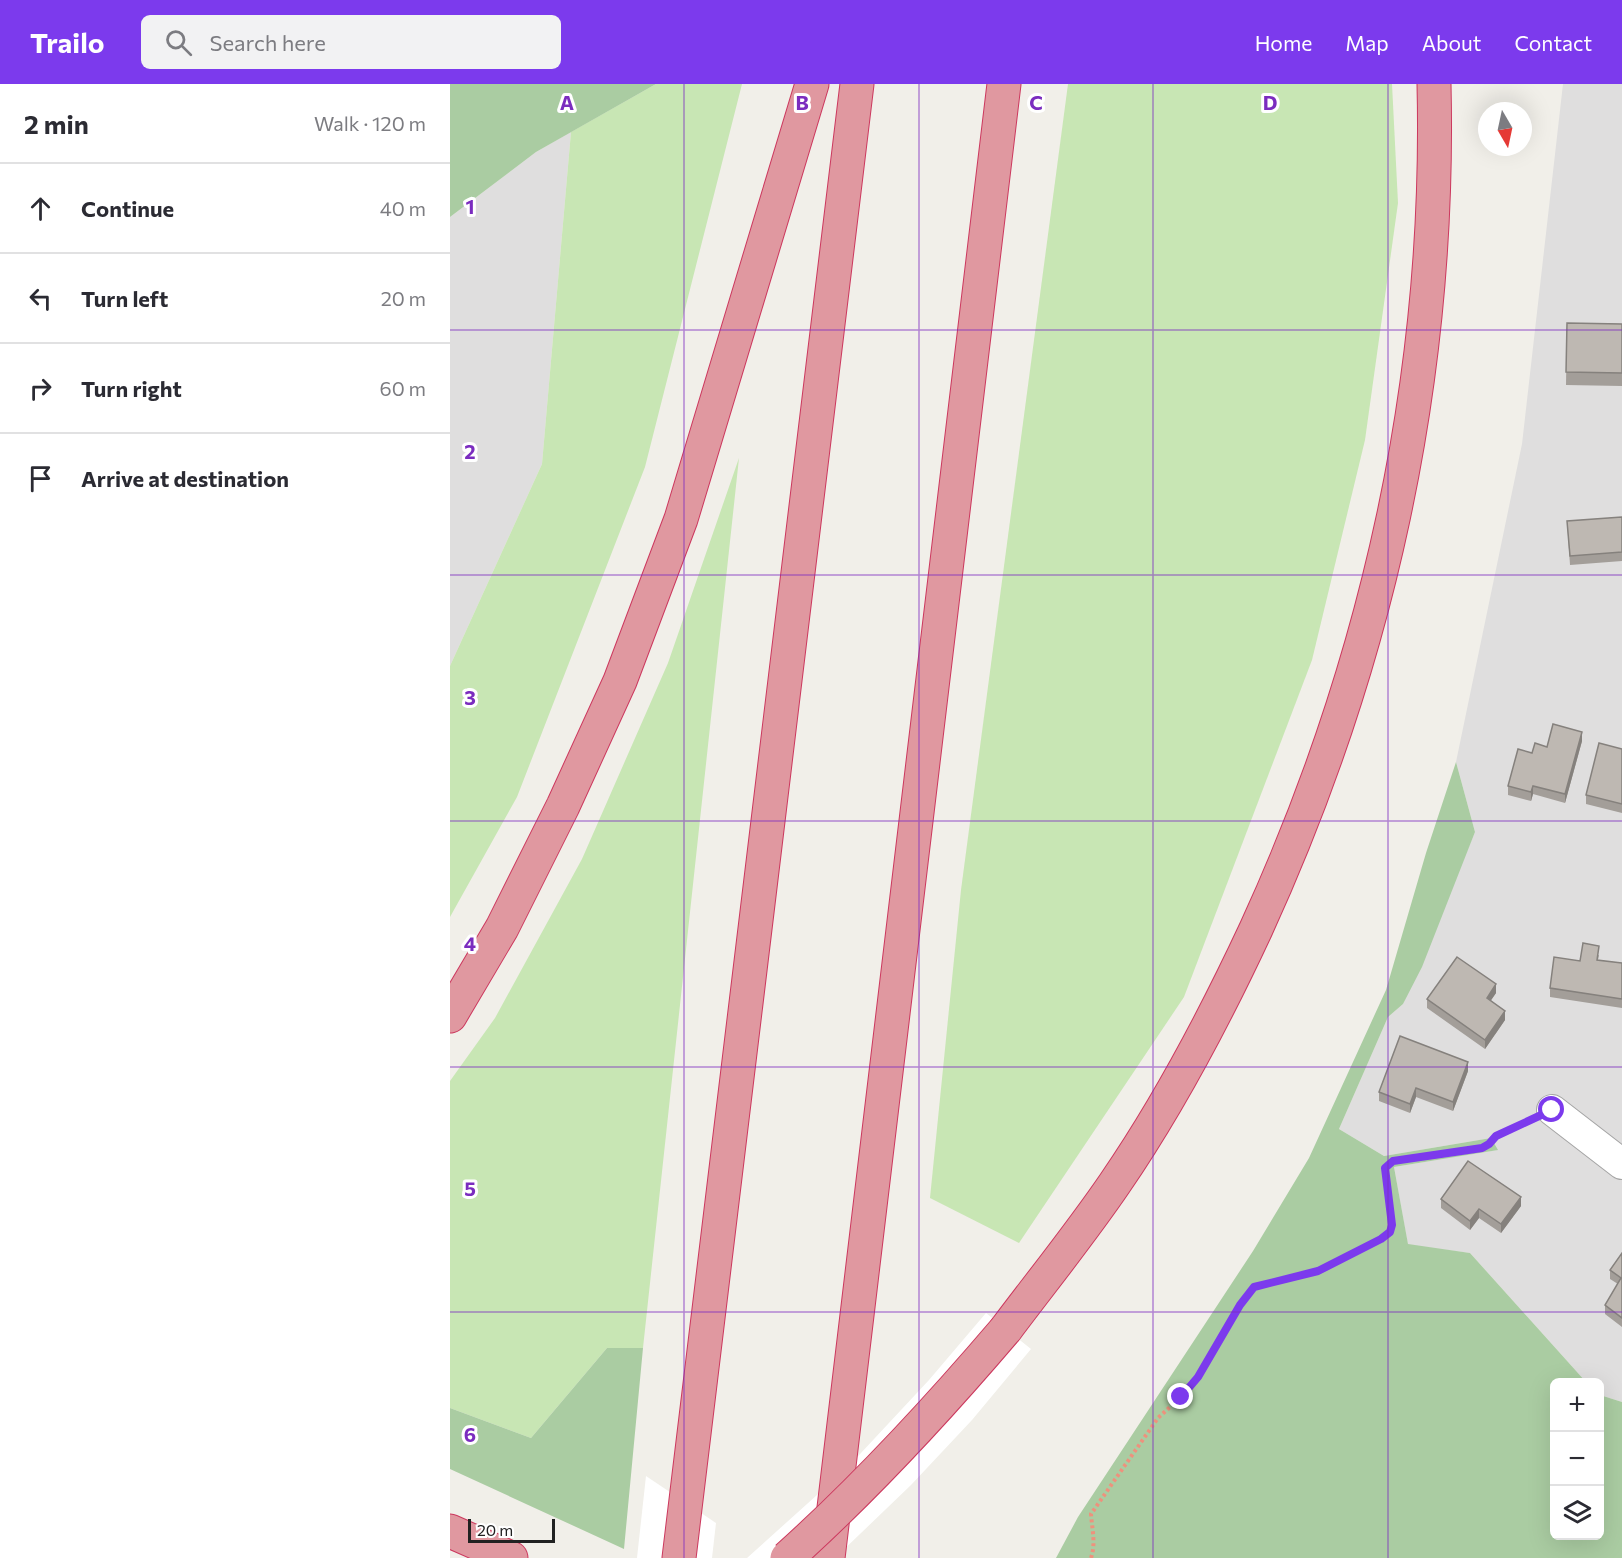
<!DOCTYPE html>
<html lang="en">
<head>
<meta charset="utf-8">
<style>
  body { margin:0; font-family:Commissioner,sans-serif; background:#f2f2f3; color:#2b2b33 }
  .controls { position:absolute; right:18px; bottom:18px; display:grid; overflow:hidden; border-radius:9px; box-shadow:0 6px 24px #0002 }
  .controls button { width:54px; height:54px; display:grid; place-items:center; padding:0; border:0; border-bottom:2px solid #e1e1e2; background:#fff; color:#2b2b33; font:30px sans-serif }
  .compass { position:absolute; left:1028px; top:18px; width:54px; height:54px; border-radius:50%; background:#fff; box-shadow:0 6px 24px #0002; rotate:171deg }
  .scale { position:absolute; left:18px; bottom:15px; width:87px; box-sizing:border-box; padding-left:6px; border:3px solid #212121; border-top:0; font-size:16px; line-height:21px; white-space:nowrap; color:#212121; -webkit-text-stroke:4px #fff; paint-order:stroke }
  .stop { position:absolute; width:18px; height:18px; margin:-14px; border:4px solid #7c3aed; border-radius:50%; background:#fff }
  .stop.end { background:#7c3aed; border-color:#fff; box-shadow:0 2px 6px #0008 }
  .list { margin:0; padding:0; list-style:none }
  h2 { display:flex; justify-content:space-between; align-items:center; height:78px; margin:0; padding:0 24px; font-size:26px }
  h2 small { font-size:20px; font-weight:400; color:#7c7c81 }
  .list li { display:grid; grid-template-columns:39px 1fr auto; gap:18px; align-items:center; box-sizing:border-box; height:90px; padding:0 24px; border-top:2px solid #e1e1e2 }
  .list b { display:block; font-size:22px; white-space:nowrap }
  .list em { font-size:20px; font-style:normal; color:#7c7c81 }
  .icon { flex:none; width:33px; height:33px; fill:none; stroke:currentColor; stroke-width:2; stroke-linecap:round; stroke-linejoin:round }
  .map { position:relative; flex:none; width:1172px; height:1474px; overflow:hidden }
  header { display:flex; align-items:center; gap:36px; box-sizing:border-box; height:84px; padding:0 30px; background:#7c3aed; color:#fff }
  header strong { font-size:28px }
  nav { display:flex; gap:33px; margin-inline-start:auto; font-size:21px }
  .search { width:420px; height:54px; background:#f2f2f3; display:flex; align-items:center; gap:15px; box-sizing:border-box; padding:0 21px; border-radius:9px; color:#7c7c81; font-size:22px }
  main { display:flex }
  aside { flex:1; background:#fff }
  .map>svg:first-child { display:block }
</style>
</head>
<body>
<header>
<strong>Trailo</strong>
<div class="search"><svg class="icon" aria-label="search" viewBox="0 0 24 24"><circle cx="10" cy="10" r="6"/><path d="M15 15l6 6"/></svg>Search here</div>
<nav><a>Home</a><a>Map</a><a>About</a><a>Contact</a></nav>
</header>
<main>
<aside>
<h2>2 min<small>Walk · 120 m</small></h2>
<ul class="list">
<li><svg class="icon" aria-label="ahead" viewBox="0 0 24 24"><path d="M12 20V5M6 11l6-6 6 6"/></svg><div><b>Continue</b></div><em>40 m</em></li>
<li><svg class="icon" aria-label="left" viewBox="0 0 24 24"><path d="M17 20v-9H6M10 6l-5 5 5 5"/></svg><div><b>Turn left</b></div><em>20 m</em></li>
<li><svg class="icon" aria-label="right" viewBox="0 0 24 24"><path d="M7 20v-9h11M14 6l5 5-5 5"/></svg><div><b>Turn right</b></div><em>60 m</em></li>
<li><svg class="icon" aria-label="arrive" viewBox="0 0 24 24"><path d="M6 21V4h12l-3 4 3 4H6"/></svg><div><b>Arrive at destination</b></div></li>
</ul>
</aside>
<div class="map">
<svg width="1172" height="1474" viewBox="0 0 1172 1474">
  <rect width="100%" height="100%" fill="#f1efe9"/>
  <g fill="#dfdede">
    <path d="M1113 0H1172V1318L1150 1311V1298H1136L1020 1169 958 1161 944 1083 1047 1066 1041 1054 934 1072 889 1045 938 933 953 920 1025 748 1006 678 1072 360Z"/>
    <path d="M121 48 92 380 0 582V133L86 68Z"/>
  </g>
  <g fill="#c8e6b4">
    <path d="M206 0H292L195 383 67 713 0 833V582L92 380 121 48Z"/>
    <path d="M618 0H942L948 119 915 356 862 576 734 913 569 1159 480 1114 511 806Z"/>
    <path d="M289 374 193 1264H157L81 1354 0 1324V997L45 934 132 775 218 579Z"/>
  </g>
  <g fill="#aacca2">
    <path d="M0 0H206L86 68 0 133Z"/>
    <path d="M1006 678 1025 748 972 883 953 920 938 933 889 1045 934 1072 1041 1054 1048 1066 944 1083 958 1160 1020 1169 1136 1298H1104V1452H1150V1311L1172 1318V1474H606L628 1433 803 1167 859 1074 936 906 976 769Z"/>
    <path d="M157 1264H193L174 1465 0 1385V1324L81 1354Z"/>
  </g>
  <g fill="#fff">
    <path d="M536 1229 581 1265 522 1336 461 1401 385 1474H297L397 1384 479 1296Z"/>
    <path d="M196 1392 266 1439 262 1474H187Z"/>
  </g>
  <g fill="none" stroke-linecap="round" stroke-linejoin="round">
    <defs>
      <path id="minor" d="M1102 1026 1172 1080"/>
      <g id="highway">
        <path d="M0 932 52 844 113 722 170 597 231 435 362 0"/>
        <path d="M556 1245C592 1197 631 1149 665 1099 720 1019 765 933 806 845 928 579 991 294 984 0"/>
        <path d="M0 1447 61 1474"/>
        <path d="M229 1474 407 0"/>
        <path d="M378 1474 554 0"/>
      </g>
    </defs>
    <use href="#minor" stroke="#a5a5a5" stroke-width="32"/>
    <use href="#highway" stroke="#cc385e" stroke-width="35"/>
    <path stroke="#ee927d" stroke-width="4" stroke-dasharray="3 3" stroke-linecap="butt" d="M641 1474C646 1459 642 1445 641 1430L708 1334 731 1313 748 1293 790 1221 804 1203 868 1187 931 1155 940 1148 942 1141 935 1084 943 1076 1032 1064 1039 1060 1046 1052 1075 1039"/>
    <use href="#minor" stroke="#fff" stroke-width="30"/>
    <use href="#highway" stroke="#e098a0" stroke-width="33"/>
    <defs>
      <path id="highway-bridge" d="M337 1474C416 1403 487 1326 556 1245"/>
    </defs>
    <use href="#highway-bridge" stroke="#cc385e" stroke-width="35" stroke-linecap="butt"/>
    <use href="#highway-bridge" stroke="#e098a0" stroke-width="33"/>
  </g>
  <g fill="#a39e99">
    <path d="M1117 239 1172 240V302L1116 301Z"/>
    <path d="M1172 433V477L1120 481 1117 437Z"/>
    <path d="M1132 657 1115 719 1083 710 1081 717 1058 711V702L1082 669 1097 663Z"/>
    <path d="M1172 665V729L1136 720V711Z"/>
    <path d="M1149 871 1148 876 1172 879V924L1100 913V904L1130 877Z"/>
    <path d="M1046 909 1041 916 1055 936 1035 965 977 924V915Z"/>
    <path d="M1018 987 1003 1027 966 1013 960 1029 929 1017V1008Z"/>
    <path d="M991 1115 1071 1122 1051 1149 1029 1134 1020 1146 991 1124Z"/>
    <path d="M1172 1169V1243L1155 1230V1221L1168 1200 1160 1195V1186Z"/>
  </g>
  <g fill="#85817d">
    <path d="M1132 648V657L1115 719V710Z"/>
    <path d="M1083 702V710L1081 717V708Z"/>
    <path d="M1046 900V909L1037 922V914Z"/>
    <path d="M1055 927V936L1035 965V956Z"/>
    <path d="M1018 978V987L1003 1027V1018Z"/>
    <path d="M966 1004V1013L960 1029V1020Z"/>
    <path d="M1071 1113V1122L1051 1149V1140Z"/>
    <path d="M1029 1125V1134L1020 1146V1137Z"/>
  </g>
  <g fill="#beb8b2" stroke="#85817d" stroke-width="1.5">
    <path d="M1117 239 1172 240V289L1116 288Z"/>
    <path d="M1172 433V468L1120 472 1117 437Z"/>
    <path d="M1103 640 1132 648 1115 710 1083 702 1081 708 1058 702 1068 665 1082 669 1085 659 1097 663Z"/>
    <path d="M1149 659 1172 665V720L1136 711Z"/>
    <path d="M1133 859 1149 862 1147 876 1172 879V915L1100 904 1104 873 1130 877Z"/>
    <path d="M1007 873 1046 900 1037 914 1055 927 1035 956 977 915Z"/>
    <path d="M950 952 1018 978 1003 1018 966 1004 960 1020 929 1008Z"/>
    <path d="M1018 1077 1071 1113 1051 1140 1029 1125 1020 1137 991 1115Z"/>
    <path d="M1172 1169V1234L1155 1221 1171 1194 1160 1186Z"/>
  </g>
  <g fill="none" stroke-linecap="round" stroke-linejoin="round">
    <path stroke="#7c3aed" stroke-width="8" d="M731 1313 748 1293 790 1221 804 1203 868 1187 931 1155 940 1148 942 1141 935 1084 943 1077 1032 1064 1039 1060 1046 1052 1102 1026"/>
  </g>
  <path fill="none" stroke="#7b2cbf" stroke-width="1.5" stroke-opacity="0.55" d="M234 0V1474M469 0V1474M703 0V1474M938 0V1474M0 246H1172M0 491H1172M0 737H1172M0 983H1172M0 1228H1172"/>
  <g font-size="20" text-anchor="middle" font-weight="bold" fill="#7b2cbf" stroke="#fff" stroke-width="6" stroke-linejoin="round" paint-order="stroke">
    <text x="117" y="26">A</text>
    <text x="352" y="26">B</text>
    <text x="586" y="26">C</text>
    <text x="820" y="26">D</text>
    <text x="20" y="130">1</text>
    <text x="20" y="375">2</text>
    <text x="20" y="621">3</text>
    <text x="20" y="867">4</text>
    <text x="20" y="1112">5</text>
    <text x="20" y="1358">6</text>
  </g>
</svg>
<div class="controls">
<button>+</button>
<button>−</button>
<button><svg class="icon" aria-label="layers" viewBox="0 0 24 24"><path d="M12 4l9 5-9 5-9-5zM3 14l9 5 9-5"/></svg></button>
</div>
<svg class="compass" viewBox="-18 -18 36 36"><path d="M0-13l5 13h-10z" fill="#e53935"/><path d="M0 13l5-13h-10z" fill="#7c7c81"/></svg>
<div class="scale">20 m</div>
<div class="stop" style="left:1102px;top:1026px"></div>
<div class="stop end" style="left:731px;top:1313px"></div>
</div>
</main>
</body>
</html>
